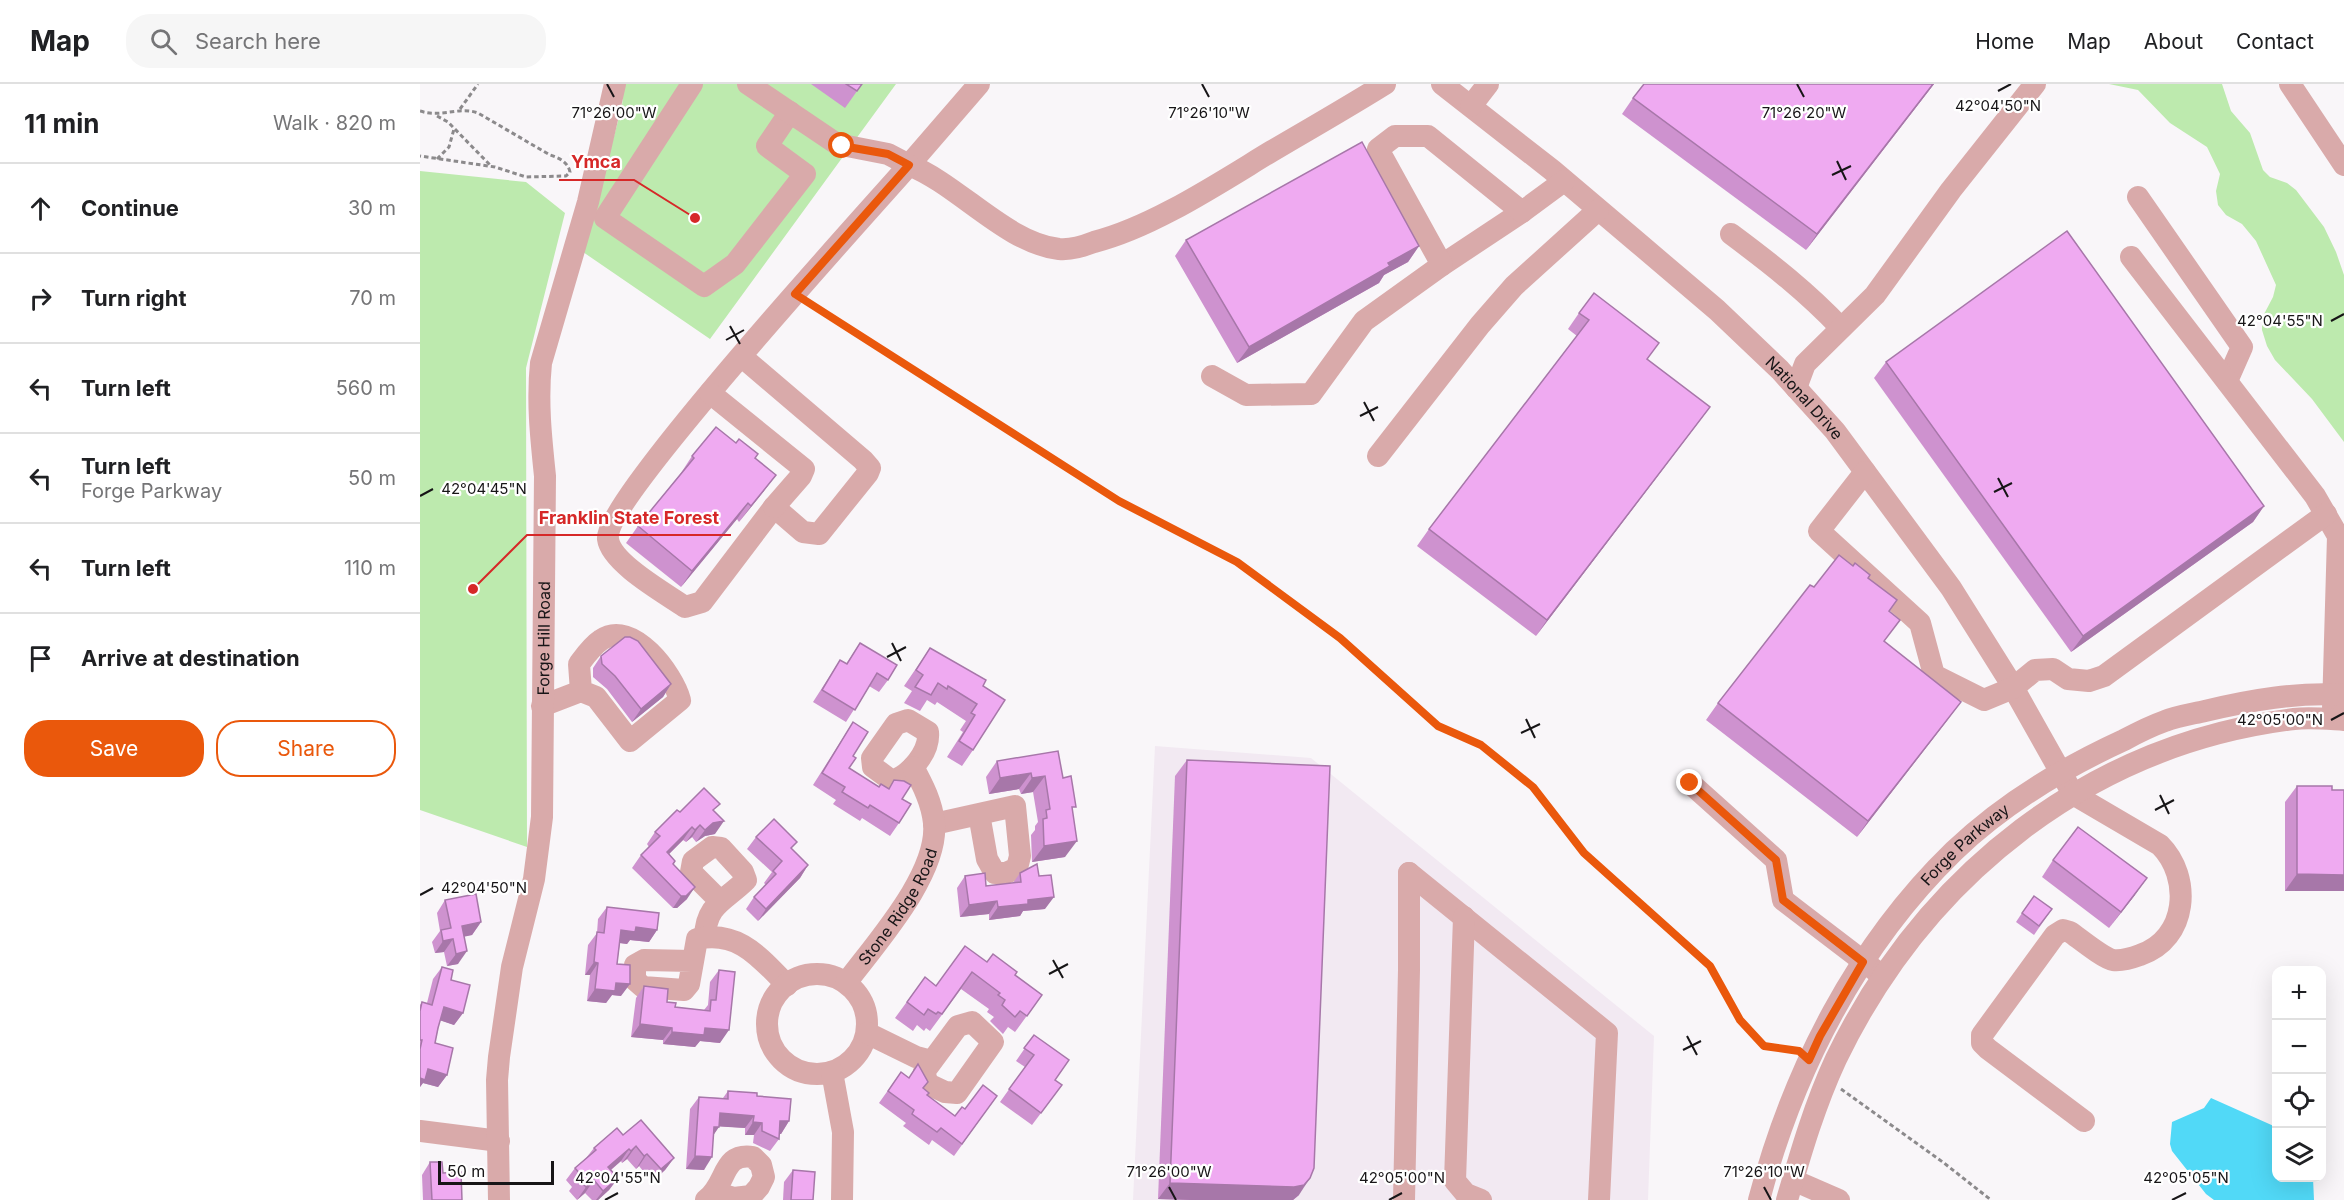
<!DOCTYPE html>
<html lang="en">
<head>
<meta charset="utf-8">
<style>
  body { margin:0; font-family:Inter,sans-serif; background:#f6f6f6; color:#202124 }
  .controls { position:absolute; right:18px; bottom:18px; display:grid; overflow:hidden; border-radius:12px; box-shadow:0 6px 24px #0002 }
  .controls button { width:54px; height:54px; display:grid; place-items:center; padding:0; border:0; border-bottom:2px solid #e0e0e0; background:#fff; color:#202124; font:30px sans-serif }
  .scale { position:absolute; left:18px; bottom:15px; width:116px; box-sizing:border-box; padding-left:6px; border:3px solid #171517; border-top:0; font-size:16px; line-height:21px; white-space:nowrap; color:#171517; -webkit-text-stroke:4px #fff; paint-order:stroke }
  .stop { position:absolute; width:18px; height:18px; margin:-14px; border:4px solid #ea580c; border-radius:50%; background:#fff }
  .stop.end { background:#ea580c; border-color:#fff; box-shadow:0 2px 6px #0008 }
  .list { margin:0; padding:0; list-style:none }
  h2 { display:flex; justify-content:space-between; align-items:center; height:78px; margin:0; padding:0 24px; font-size:26px }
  h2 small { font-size:20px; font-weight:400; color:#757577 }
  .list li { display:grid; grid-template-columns:39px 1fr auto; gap:18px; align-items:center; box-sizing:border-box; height:90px; padding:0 24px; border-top:2px solid #e0e0e0 }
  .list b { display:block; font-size:22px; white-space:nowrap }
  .list p { margin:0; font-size:20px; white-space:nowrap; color:#757577 }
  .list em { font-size:20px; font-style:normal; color:#757577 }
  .actions { display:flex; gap:12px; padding:18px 24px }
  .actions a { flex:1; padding:14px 0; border:2px solid #ea580c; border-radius:24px; text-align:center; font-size:21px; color:#ea580c }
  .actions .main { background:#ea580c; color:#fff }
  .icon { flex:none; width:33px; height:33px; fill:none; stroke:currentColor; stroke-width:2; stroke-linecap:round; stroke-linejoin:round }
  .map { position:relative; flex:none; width:1924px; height:1116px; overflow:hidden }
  header { display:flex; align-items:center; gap:36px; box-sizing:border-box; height:84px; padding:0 30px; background:#fff; border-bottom:2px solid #e0e0e0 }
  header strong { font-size:28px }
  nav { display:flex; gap:33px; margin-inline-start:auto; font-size:21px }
  .search { width:420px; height:54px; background:#f6f6f6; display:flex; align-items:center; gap:15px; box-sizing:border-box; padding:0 21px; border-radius:24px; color:#757577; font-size:22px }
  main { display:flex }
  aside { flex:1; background:#fff }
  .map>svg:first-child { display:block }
</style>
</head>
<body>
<header>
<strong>Map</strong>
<div class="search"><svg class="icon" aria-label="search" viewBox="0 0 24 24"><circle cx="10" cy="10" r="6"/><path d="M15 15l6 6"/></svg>Search here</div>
<nav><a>Home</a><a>Map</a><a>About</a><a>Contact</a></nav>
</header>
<main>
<aside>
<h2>11 min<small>Walk · 820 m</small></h2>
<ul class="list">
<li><svg class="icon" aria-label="ahead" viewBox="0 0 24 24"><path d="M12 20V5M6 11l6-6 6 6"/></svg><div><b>Continue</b></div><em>30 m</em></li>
<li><svg class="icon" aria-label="right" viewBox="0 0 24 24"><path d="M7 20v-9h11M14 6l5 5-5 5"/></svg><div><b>Turn right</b></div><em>70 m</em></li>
<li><svg class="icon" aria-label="left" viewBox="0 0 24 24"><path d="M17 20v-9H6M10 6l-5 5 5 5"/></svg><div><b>Turn left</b></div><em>560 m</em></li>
<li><svg class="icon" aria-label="left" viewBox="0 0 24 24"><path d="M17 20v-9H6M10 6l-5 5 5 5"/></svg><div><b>Turn left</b><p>Forge Parkway</p></div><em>50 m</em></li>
<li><svg class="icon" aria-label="left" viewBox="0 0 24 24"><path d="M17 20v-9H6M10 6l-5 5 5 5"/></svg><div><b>Turn left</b></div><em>110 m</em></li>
<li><svg class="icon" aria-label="arrive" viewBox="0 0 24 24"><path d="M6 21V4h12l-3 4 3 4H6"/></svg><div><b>Arrive at destination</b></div></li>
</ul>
<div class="actions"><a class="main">Save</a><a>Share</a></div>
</aside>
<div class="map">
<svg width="1924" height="1116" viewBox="0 0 1924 1116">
  <rect width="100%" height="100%" fill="#f9f6f9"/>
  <path fill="#f2e9f2" d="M735 662 891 674 1234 952 1228 1116H713Z"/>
  <g fill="#bdeaae">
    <path d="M204 0H476L290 255 163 168 202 22Z"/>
    <path d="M1689 0H1802L1811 27 1830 49 1843 86 1850 93 1867 99 1876 106 1904 143 1916 168 1924 191V358L1892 315 1855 276 1847 262 1842 246V234L1853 213 1856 201 1836 157 1822 140 1806 131 1798 121 1796 107 1800 90 1787 63 1750 39 1718 6Z"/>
    <path d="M0 87 106 98 145 129 106 284 107 763 0 726Z"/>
  </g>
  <path fill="#51d9f7" d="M1791 1014 1856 1043V1094H1893L1894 1116H1794L1786 1110 1752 1067 1750 1060 1752 1038 1784 1024Z"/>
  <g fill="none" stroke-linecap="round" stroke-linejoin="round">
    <g stroke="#8c8a8c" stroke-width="3" stroke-dasharray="4.5 3" stroke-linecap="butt">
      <path d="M40 25 58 0"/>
      <path d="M0 27C22 34 39 22 58 29L130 71C139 74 148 78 150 88L146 92 106 93 75 83 0 72"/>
      <path d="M17 32 28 38 71 82"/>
      <path d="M17 75 29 63 34 45"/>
      <path d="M390 220 699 417 817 478 920 554 1018 642 1061 661 1113 703 1164 769 1290 882 1320 936 1344 962 1374 967"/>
      <path d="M1421 1005 1524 1079 1571 1116"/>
    </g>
    <g stroke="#d9aaaa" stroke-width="22">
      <path d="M272 0 185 134 284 202 315 180 385 90 347 62 370 28"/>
      <path d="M559 0 489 81C539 101 586 159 639 165 652 166 663 162 674 158 733 143 799 99 852 67 890 45 928 23 965 0"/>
      <path id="s1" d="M1022 0 1132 86 1217 158 1297 226 1360 286 1415 347 1531 504 1590 598 1653 710 1740 761C1772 793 1768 855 1720 871 1712 874 1702 877 1693 876 1683 874 1660 855 1650 848L1643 846 1635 851 1562 951V959L1568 965 1664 1037"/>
      <path d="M1870 0 1924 81"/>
      <path d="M1051 22 1068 0"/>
      <path d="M1718 113 1822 263 1807 297"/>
      <path d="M1311 150C1350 179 1387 208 1421 244"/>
      <path d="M1711 173 1895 412 1918 452 1913 625"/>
      <path d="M1022 181 1102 128"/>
      <path d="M321 272 443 376 450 384 448 389 399 450 383 448 354 423 282 518 265 523C245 509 191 479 188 455 183 417 449 127 489 81L468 70 417 60 328 0"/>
      <path d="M792 292 826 311 891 310 944 237 1022 181 958 65 975 52H1008L1102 128 1144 97"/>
      <path d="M1376 304 1385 280 1455 211 1531 106 1615 0"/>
      <path d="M290 309 384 385 381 392 354 423"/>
      <path d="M958 372 1060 241 1094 202 1178 126"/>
      <path d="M1445 388 1399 447 1500 539 1514 591 1564 616 1593 604 1615 586 1633 585 1648 595 1669 597 1684 592 1906 430"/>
      <path d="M122 622 161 607 176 613 210 657 260 616C253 590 212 534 181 556 172 562 165 572 159 580L161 607"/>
      <path d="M488 636 508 648C510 668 490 691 472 697L453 683 452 674 476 640Z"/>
      <path d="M1270 699 1356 776 1363 816 1456 887"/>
      <path d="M514 740 595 722 600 772 597 784 586 789H575L567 775 559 730"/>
      <path d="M989 789 1187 949 1179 1116"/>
      <path d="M1044 833 1035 1097 1046 1110 1061 1116"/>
      <path d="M285 853C286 820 305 817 326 796L323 788 301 764 292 763 273 777 271 788 300 817"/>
      <path d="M272 877 224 876 215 881V896L223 903 264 906 269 900 277 855C319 846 340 874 367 901"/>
      <circle cx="397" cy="940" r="50"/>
      <path id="s2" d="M426 899C455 860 519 790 514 739 512 719 503 701 493 683"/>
      <path d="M552 938 573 958 537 1009 525 1008 508 1000 504 988 538 942Z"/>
      <path d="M447 949 496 973 511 977"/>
      <path d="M412 988 423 1048 422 1116"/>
      <path d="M0 1047 79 1057"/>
      <path d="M1373 1096 1419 1116"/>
      <path id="s3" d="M79 1116 77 996 79 973 92 883 114 795 122 733 125 392C121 354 117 317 121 279L168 118 195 0"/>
      <path d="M286 1116C308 1100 301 1068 333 1073L341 1081 344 1093 339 1103 331 1112 314 1114 295 1109"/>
      <path d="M984 1116 989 886V789"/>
      <path id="s4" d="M1339 1116C1373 987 1437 861 1534 767 1582 721 1643 684 1704 656 1717 649 1731 642 1745 637 1758 632 1772 630 1785 627 1831 616 1877 608 1924 611"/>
      <path d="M1367 1116C1381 1068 1395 1020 1416 975 1505 791 1670 660 1874 635 1890 633 1908 635 1924 636"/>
    </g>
  </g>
  <g fill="#ce92cf">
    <path d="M391 0H442L425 24Z"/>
    <path d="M1514 0 1386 166 1202 30 1213 14Z"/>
    <path d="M766 156 999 162 988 178 964 191 959 199 817 279 755 172Z"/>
    <path d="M1159 229 1228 276 1290 323 1278 339 1116 552 997 462 1009 445 1157 252 1148 245Z"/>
    <path d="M1466 278 1844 422 1833 438 1651 568 1454 294Z"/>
    <path d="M272 372 335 374 344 407 319 438 317 435 261 503 206 459 218 442 261 389Z"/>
    <path d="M1448 494 1477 516 1470 527 1464 558 1529 634 1437 753 1286 636 1298 619 1394 503Z"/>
    <path d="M440 559 468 596 459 608 449 602 426 638 393 618 420 576 426 580Z"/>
    <path d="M510 564 563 602 553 666 542 682 527 673 543 648 540 646 546 637 517 618 515 621 507 616 500 627 484 619 492 607 484 602Z"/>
    <path d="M181 572 251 600 243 613 212 638 187 605 173 593V584Z"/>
    <path d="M433 638V672L429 684 459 703 469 705 474 696 482 715 479 739 470 752 442 734 440 737 413 720 416 716 393 701Z"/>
    <path d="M767 676 879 1111 873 1116H771L738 1115 755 692Z"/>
    <path d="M577 677 643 694 652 728 645 773 612 778 611 751 615 746V742L618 738 613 708 601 710 599 705 569 710 566 693Z"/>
    <path d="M1877 702 1912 706H1924V807H1865V718Z"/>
    <path d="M294 727 295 750 285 752 276 758 272 753 266 758 263 756 249 770 255 777 253 781 267 815 257 824H253L212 784 221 771 229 763 227 760 235 748 260 728Z"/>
    <path d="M336 753 372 765 388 781 380 794 338 837 326 825 334 813 346 801 344 799 352 788 327 765Z"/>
    <path d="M1633 776 1715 811 1689 844 1622 793Z"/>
    <path d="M600 789 619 792 625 825 603 827 600 832 569 836V830L540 833 537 804 545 792 566 802 593 799Z"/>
    <path d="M25 816 61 838 52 851 44 852 38 880 27 882 24 868 15 869 12 858 20 847 17 829Z"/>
    <path d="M187 823 237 846 229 858 210 856 207 860 200 859 197 880 201 912 192 911 186 919 167 917 170 891H165L168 861 177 849 178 835Z"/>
    <path d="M1632 825 1614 851 1596 838 1602 829Z"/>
    <path d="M567 878 595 891 622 911 595 948 588 943 583 950 570 937 574 933 567 928 569 925 541 905 510 947 506 944 504 947 497 941 493 947 475 934 505 893 516 902Z"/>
    <path d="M22 883 31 896 43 929 34 941 20 936 15 959 27 991 18 1003 3 999 0 1003V921L2 918 7 919 13 895Z"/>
    <path d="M299 886 300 959 280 957 275 963 243 960V956L211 953 216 914 224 902 247 918 255 923 284 926 288 921 290 898Z"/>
    <path d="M614 951 635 996 642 1001 612 1041 580 1018 605 983 596 977Z"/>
    <path d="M481 988 503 1004 507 1011 535 1032 545 1025 577 1012 534 1072 512 1056 509 1061 483 1042 486 1039 459 1019Z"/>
    <path d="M308 1007 337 1012 369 1037 361 1050H359V1055L350 1067 333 1059 334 1051H325V1044L299 1042 294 1050 284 1086 266 1085 270 1025 279 1013 303 1014Z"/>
    <path d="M203 1051 254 1074 245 1086 232 1098 219 1082 216 1085 207 1075 202 1079 201 1077 191 1086 198 1094 189 1106 178 1116H172L165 1109 157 1116 149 1107 152 1103 146 1096 155 1084 166 1074 174 1064Z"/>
    <path d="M10 1078 23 1089 42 1116H3L2 1091Z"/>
    <path d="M373 1086 393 1116H363L364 1098Z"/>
  </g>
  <g fill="#a777a9">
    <path d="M1513 0H1514L1386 166 1397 150Z"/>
    <path d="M999 162 988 178 964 191 959 199 817 279 829 263 968 179Z"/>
    <path d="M1290 323 1278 339 1116 552 1127 536Z"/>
    <path d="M356 391 344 407 319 438 331 422Z"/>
    <path d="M328 419 317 435 261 503 272 487Z"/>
    <path d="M1844 422 1833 438 1651 568 1663 552Z"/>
    <path d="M251 600 243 613 212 638 221 625Z"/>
    <path d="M1541 618 1529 634 1437 753 1448 737Z"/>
    <path d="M611 689 599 705 569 710 580 694Z"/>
    <path d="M625 692 613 708 601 710 612 694Z"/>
    <path d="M304 737 295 750 285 752 276 758 285 746 293 739Z"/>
    <path d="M280 741 272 753 266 758 275 746Z"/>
    <path d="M272 743 263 756 238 781 247 768Z"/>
    <path d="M657 757 645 773 612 778 624 762Z"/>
    <path d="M388 781 380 794 338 837 346 825Z"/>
    <path d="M1877 790 1924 791V807H1865Z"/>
    <path d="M1727 794 1715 811 1689 844 1701 828Z"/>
    <path d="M275 803 267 815 257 824H253L261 812Z"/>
    <path d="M634 813 625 825 603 827 600 832 569 836 578 823 608 816Z"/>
    <path d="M577 817 569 830 540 833 549 821Z"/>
    <path d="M61 838 52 851 34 855 42 842Z"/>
    <path d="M216 843 237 846 229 858 210 856 207 860 192 858 201 846Z"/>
    <path d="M33 855 24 868 15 869 23 857Z"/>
    <path d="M47 867 38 880 27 882 36 870Z"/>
    <path d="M174 878 178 879 170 891H165Z"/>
    <path d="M196 899 210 900 201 912 192 911 186 919 167 917 175 905Z"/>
    <path d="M24 923 43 929 34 941 16 935Z"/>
    <path d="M220 940 252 944 243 956 211 953Z"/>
    <path d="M285 944 309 946 300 959 280 957 275 963 243 960 252 948Z"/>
    <path d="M8 985 27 991 18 1003 3 999 0 1003V994Z"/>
    <path d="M300 1029 334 1032 325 1044 291 1042Z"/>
    <path d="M360 1037H369L361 1050 352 1049Z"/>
    <path d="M333 1038 342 1039 334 1051H325Z"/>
    <path d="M294 1043H299L290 1056Z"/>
    <path d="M216 1062 207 1075 202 1079 211 1067Z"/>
    <path d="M209 1065 201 1077 180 1095 188 1083Z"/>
    <path d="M227 1070 219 1082 216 1085 224 1072Z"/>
    <path d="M275 1072 292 1073 284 1086 266 1085Z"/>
    <path d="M254 1074 245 1086 232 1098 241 1085Z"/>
    <path d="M198 1094 189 1106 178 1116H176L183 1107Z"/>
    <path d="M890 1094 879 1111 873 1116H771L738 1115 750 1099Z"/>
    <path d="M174 1096 165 1109 157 1116 166 1103Z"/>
  </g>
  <g fill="#efaaf1" stroke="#a777a9" stroke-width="1.5">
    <path d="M426 0H442L437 7Z"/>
    <path d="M1224 0H1513L1397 150 1213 14Z"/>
    <path d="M942 58 999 162 968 179 970 182 829 263 766 156Z"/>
    <path d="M1647 147 1844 422 1663 552 1466 278Z"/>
    <path d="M1174 209 1239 259 1227 275 1290 323 1127 536 1009 445 1169 236 1159 229Z"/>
    <path d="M296 343 316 359 319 355 338 370 335 374 356 391 331 422 328 419 272 487 218 442 274 374 272 372Z"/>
    <path d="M1419 471 1433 482 1435 479 1450 491 1448 494 1477 516 1469 527 1480 536 1464 557 1541 618 1448 737 1298 619 1390 501 1394 503Z"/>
    <path d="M205 553H210L218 557 251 600 221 625 195 592 182 580 181 572Z"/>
    <path d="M440 559 477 581 468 596 457 589 435 626 402 606 420 576 427 580Z"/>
    <path d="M510 564 566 596 563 602 585 616 553 666 539 657 555 631 551 629 557 620 528 602 527 605 518 599 511 611 495 603 503 591 496 586Z"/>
    <path d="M433 638 448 648 433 672 436 674 429 684 459 703 461 700 469 705 474 696 484 697 491 701 482 715 491 720 479 739 450 721 448 724 422 708 425 703 402 689Z"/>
    <path d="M638 667 643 694 651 692 656 723H652L657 757 624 762 623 735 627 734 626 726 630 725 625 692 612 694 611 689 580 694 577 677Z"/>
    <path d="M767 676 910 682 894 1084 890 1094 884 1101 874 1103 750 1099Z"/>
    <path d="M1877 702H1912V706H1924V791L1877 790Z"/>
    <path d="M284 704 300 720 293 726 304 737 293 739 285 746 280 741 275 746 272 743 247 768 255 777 253 780 275 803 266 812H261L221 771 240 752 235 748 257 726 260 728Z"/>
    <path d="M354 735 377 758 371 764 388 781 346 825 334 813 356 790 353 787 362 777 336 753Z"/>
    <path d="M1658 743 1727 794 1701 828 1633 776Z"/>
    <path d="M617 780 619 792 631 791 634 813 608 816V820L578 823 577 817 549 821 545 792 565 789 566 802 601 798 600 789Z"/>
    <path d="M56 810 61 838 42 842 47 867 36 870 33 855 23 857 21 846 31 844 25 816Z"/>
    <path d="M1614 812 1632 825 1619 842 1602 829Z"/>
    <path d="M187 823 239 829 237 846 216 843 215 848 201 846 197 880 210 881V900L196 899 195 907 175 905 178 879 174 878 177 848 184 849Z"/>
    <path d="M545 862 567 878 573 870 597 888 595 891 622 911 607 932 600 927 595 933 582 921 585 916 578 911 580 909 552 888 522 930 518 928 516 930 508 925 504 931 487 918 505 893 516 902Z"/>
    <path d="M22 883 33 886 31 896 50 901 43 929 24 923 18 944 15 959 33 964 27 991 8 985 5 996 0 994V965L2 956H0V927L2 918 12 921Z"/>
    <path d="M299 886 315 888 309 946 285 944 284 951 252 948V944L220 940 224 902 248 905 247 918 256 919 255 923 290 927 291 916H296Z"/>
    <path d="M614 951 649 976 635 996 642 1001 621 1029 589 1005 614 971 604 964Z"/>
    <path d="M498 980 508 998 503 1004 509 1009 507 1011 535 1032 542 1023 545 1025 563 1001 577 1012 542 1060 521 1044 517 1048 492 1030 494 1026 468 1007 481 988 489 994Z"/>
    <path d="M308 1007 337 1009V1012L371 1015 369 1037H360L359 1055 342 1047V1039L333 1038 334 1032 300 1029 299 1043H294L292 1073 275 1072 279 1013 308 1015Z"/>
    <path d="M221 1036 254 1074 241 1085 227 1070 224 1072 216 1062 211 1067 209 1065 188 1083 198 1094 183 1107 174 1096 166 1103 158 1094 161 1091 155 1084 176 1066 174 1064 197 1044 203 1051Z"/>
    <path d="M10 1078H22L23 1089 41 1088 42 1116H12Z"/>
    <path d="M373 1086 395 1088 393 1116H371Z"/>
  </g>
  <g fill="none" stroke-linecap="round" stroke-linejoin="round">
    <path stroke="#ea580c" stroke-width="8" d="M422 62 468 70 489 81 375 210 699 417 817 478 920 554 1018 642 1061 661 1113 703 1164 769 1290 882 1320 936 1344 962 1379 967 1389 976 1400 952 1443 878 1363 816 1356 776 1270 699"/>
  </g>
  <path fill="none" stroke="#171517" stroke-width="2" d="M187 0 194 13M782 0 789 13M1377 0 1384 13M1578 7 1591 0M1417 77 1426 96M1412 91 1431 82M1911 237 1924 230M310 242 320 260M306 256 324 246M944 318 954 337M940 332 958 323M1578 394 1588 413M1574 408 1592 399M0 412 13 405M472 559 481 577M467 573 486 563M1106 635 1115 654M1911 636 1924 629M1101 649 1120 640M1740 711 1749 730M1735 726 1754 716M0 811 13 804M633 876 643 894M629 890 648 880M1267 952 1277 971M1263 966 1281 957M749 1103 756 1116M1344 1103 1351 1116M185 1116 198 1109M969 1116 982 1109M1752 1116 1766 1109"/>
  <g text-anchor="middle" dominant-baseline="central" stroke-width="4.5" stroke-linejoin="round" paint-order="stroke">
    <g font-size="16" fill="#171517" stroke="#fff">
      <text stroke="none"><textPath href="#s1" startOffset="480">National Drive</textPath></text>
      <text stroke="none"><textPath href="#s3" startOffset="566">Forge Hill Road</textPath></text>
      <text stroke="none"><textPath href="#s4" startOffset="417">Forge Parkway</textPath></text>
      <text stroke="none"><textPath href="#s2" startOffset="93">Stone Ridge Road</textPath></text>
    </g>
  </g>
  <g font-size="15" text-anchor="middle" fill="#171517" stroke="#fff" stroke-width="4.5" stroke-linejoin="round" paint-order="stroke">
    <text x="1578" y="27">42°04'50"N</text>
    <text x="194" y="34">71°26'00"W</text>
    <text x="789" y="34">71°26'10"W</text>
    <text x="1384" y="34">71°26'20"W</text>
    <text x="1860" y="242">42°04'55"N</text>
    <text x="64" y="410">42°04'45"N</text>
    <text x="1860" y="641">42°05'00"N</text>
    <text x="64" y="809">42°04'50"N</text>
    <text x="749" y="1093">71°26'00"W</text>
    <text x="1344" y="1093">71°26'10"W</text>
    <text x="198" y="1099">42°04'55"N</text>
    <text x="982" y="1099">42°05'00"N</text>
    <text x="1766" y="1099">42°05'05"N</text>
  </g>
  <path fill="none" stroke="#d62828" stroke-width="2" d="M275 134L214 96H139M53 505L107 451H311"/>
  <g fill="#d62828" stroke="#fff" stroke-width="2">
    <circle cx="275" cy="134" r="6"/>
    <circle cx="53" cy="505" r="6"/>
  </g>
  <g font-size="18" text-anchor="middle" font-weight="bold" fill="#d62828" stroke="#fff" stroke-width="4.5" stroke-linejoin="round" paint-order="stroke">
    <text x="176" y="84">Ymca</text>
    <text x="209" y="440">Franklin State Forest</text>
  </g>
</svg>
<div class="controls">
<button>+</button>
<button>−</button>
<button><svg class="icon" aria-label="locate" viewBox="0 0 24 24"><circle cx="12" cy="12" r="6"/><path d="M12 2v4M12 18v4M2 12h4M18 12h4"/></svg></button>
<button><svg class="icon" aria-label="layers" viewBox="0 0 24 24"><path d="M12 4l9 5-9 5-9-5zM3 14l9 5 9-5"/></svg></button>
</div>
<div class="scale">50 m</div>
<div class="stop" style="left:422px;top:62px"></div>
<div class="stop end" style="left:1270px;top:699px"></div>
</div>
</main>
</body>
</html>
